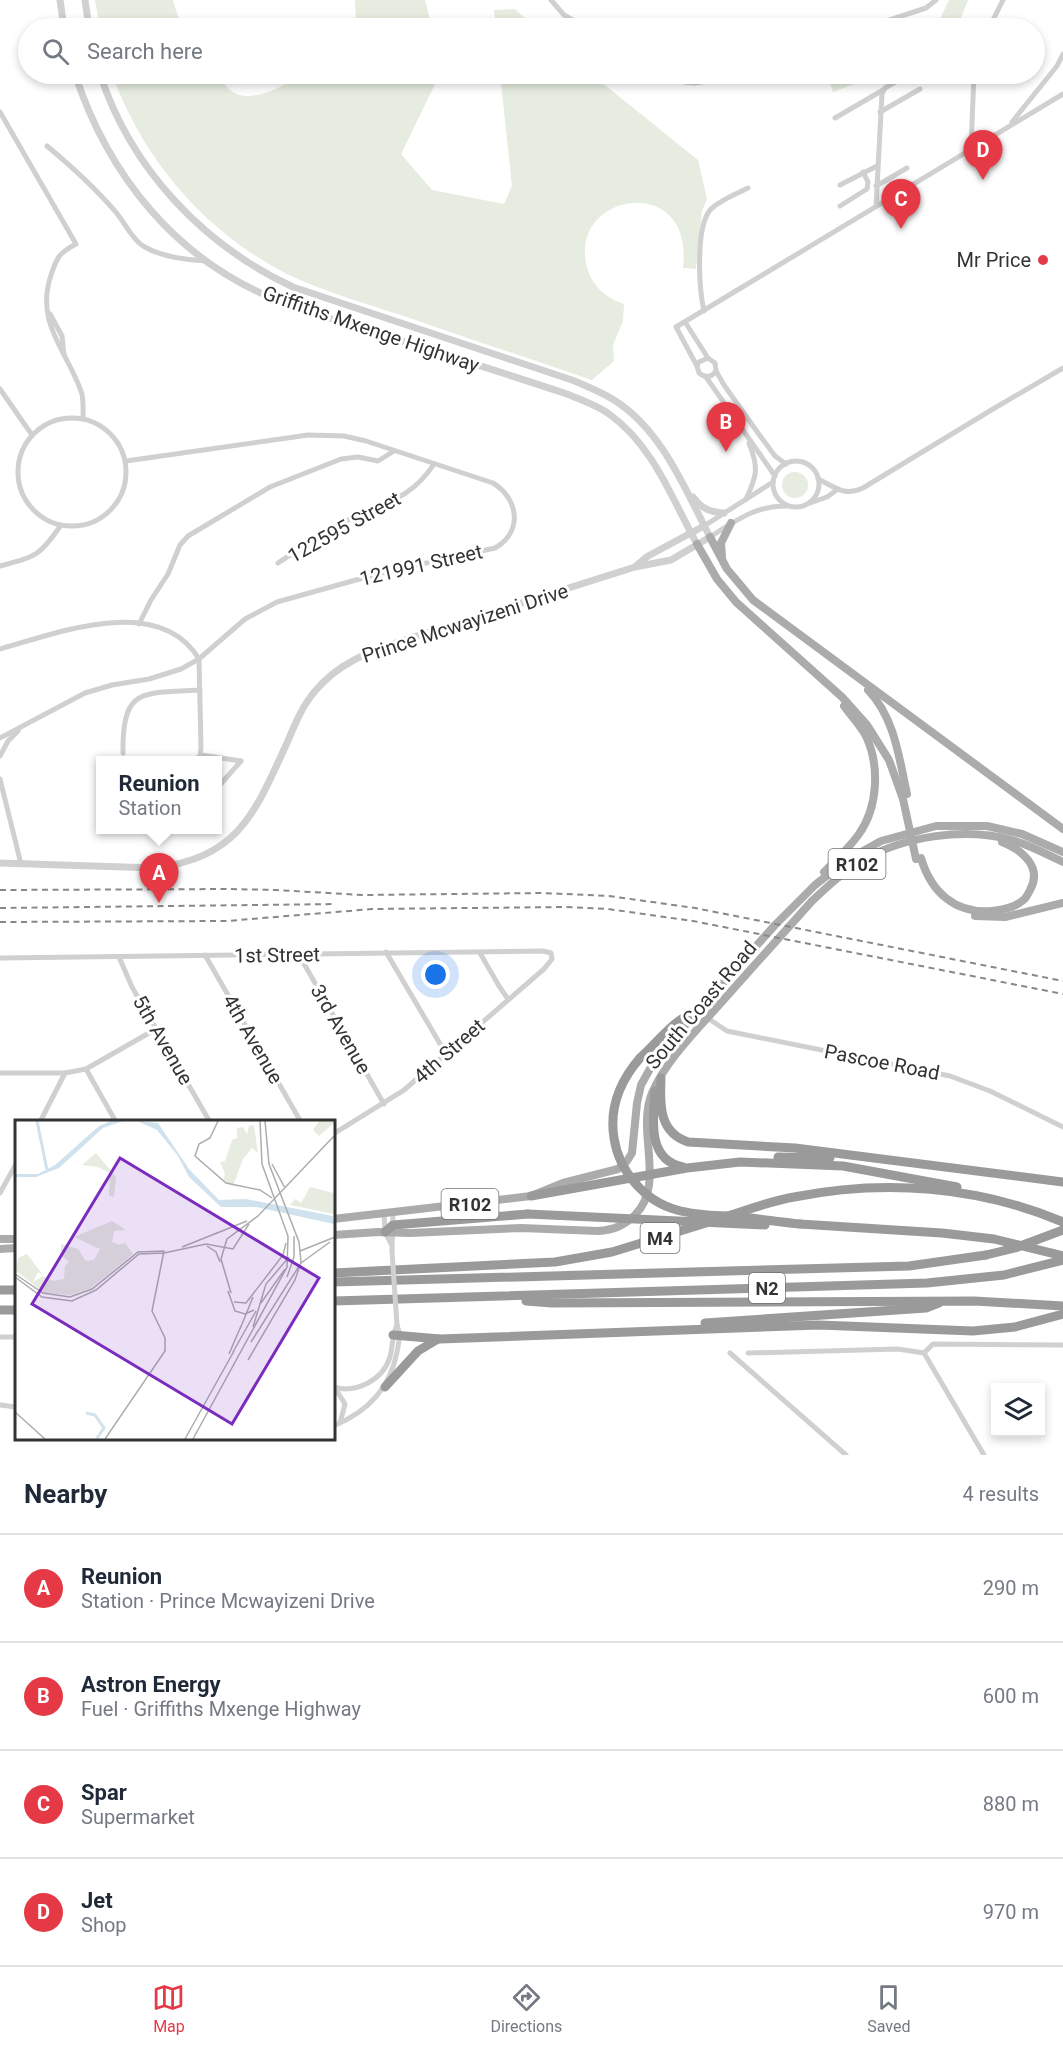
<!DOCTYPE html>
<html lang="en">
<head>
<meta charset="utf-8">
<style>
  body { margin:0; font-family:Roboto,sans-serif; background:#f6f6f7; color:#1f2937 }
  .controls { position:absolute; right:18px; bottom:18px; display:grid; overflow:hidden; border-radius:0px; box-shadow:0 3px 9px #0003 }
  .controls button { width:54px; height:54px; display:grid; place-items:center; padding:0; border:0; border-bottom:2px solid #e0e1e3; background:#fff; color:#1f2937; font:30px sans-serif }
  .you { position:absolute; left:436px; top:975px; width:21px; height:21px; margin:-15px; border:4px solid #fff; border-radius:50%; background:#1a73e8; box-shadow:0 0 0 9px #1a73e833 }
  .badge { display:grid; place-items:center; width:39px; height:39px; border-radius:50%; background:#e63946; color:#fff; font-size:20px; font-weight:700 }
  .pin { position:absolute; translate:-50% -50px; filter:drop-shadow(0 2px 3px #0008) }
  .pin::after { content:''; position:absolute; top:32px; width:21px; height:18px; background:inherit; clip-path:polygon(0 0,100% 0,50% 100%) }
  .popup { position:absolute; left:96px; top:756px; width:126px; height:78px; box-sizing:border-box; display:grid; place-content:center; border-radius:0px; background:#fff; filter:drop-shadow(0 2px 4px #0005); font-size:20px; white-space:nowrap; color:#747a83 }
  .popup b { font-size:22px; color:#1f2937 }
  .popup::after { content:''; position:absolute; left:50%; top:100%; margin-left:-12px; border:12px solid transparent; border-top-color:#fff }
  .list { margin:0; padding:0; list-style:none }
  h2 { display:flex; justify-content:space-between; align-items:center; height:78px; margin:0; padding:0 24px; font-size:26px }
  h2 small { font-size:20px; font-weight:400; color:#747a83 }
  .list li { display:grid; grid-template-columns:39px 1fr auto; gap:18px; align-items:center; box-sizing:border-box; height:108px; padding:0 24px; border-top:2px solid #e0e1e3 }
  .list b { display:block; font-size:22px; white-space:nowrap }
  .list p { margin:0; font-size:20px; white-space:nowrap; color:#747a83 }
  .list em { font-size:20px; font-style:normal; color:#747a83 }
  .icon { flex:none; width:33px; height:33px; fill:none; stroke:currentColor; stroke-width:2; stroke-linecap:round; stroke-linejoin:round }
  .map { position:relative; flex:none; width:1063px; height:1455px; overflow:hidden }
  .search { position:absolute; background:#fff; box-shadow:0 3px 9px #0003; left:18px; right:18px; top:18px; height:66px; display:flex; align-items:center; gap:15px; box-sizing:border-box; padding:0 21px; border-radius:33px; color:#747a83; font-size:22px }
  .sheet { height:510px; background:#fff }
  nav { display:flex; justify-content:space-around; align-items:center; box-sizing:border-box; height:84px; border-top:2px solid #e0e1e3; background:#fff; font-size:16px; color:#747a83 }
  nav a { display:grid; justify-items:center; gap:3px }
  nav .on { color:#e63946 }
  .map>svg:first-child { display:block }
</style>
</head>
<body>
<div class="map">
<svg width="1063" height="1455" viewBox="0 0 1063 1455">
  <rect width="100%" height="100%" fill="#fff"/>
  <g fill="#e6ecdf">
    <path d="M95 0H173L182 28H100Z"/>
    <path d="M355 0H425L432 28H356Z"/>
    <path d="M949 0H968L957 28H932L937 25Z"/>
    <path d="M515 9 536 28H496L494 10Z"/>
    <path d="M112 74H220C229 100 249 99 271 91 281 87 288 83 294 74H440L401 154 432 190 504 204 512 186 500 74H591L698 160 707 199 702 211 696 269 683 268C695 171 567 192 587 267 592 286 606 298 624 304L623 321 613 345 614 361 592 380C531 359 469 339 407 317 367 304 325 292 287 274 205 232 143 160 112 74Z"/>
    <path d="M827 74H881L833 92Z"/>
    <circle cx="795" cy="485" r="13"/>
  </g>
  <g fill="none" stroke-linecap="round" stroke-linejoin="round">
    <g stroke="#d0d0d0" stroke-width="5">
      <path d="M551 0 564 15 587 28"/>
      <path d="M865 28 926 8 936 0"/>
      <path d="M989 28 1003 0"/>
      <path d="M663 74C689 89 705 82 732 74"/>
      <path d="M686 74 694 83"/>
      <path d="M0 112 76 244C59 253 57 257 51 275 35 323 66 349 81 391 84 399 83 409 83 418"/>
      <path d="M880 112 920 89"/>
      <path d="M835 118 883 90"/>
      <path d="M1012 122 1057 66 1063 54"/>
      <path d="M47 146C71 166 94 187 114 210 125 222 130 237 143 246 161 257 186 260 206 261"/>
      <path d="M971 148 974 74"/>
      <path d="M840 185 877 166"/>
      <path d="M876 186 907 168"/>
      <path d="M840 206 867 189 868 182 863 172"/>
      <path d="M876 206 882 94 885 88 909 74"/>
      <path d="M704 311C699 289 695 226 711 209 720 200 736 194 748 188"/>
      <path d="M50 314 62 336 64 355"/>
      <path d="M685 322 708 358 715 363 716 371 724 385 758 433 775 456 786 464"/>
      <path d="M708 358 699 362 697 366 699 373C705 378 711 378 716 371"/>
      <path d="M697 366 676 327 1063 94"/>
      <path d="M706 377 775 476"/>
      <path d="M0 389 32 435"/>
      <circle cx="72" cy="472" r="54"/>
      <circle cx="796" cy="484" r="23"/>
      <path d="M818 479C835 487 844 497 863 488L993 409 1063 368"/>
      <path d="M746 499C757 476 759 468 749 443"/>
      <path d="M810 503 827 497 838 489"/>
      <path d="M704 526 773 482"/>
      <path d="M710 537C735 521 756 505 788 506"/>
      <path d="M278 563C300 549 322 533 346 521 381 503 410 501 434 464"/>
      <path d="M0 566C35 557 40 556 61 525"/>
      <path d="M139 624 151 600 168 574 180 545 188 536 270 487 341 459 358 457 378 461 394 451"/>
      <path d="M0 649C57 633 159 593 199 659L201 748 200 756 195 760"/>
      <path d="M0 738 85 693 112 685 149 679 181 669 199 659 245 619 277 602 381 573 495 548C523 532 519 499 493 483L366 441 344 436 308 435 126 461"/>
      <path d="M123 753C122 685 144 694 200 690"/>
      <path d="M201 755 241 761"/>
      <path d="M0 756 8 741 18 731"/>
      <path d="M0 779 21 864"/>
      <path d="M218 787 241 761"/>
      <path d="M386 952 446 1054"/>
      <path d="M480 953 499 986 508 999"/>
      <path d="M205 955 301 1122"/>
      <path d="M299 955 384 1104"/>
      <path d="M119 957 132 987 210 1122"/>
      <path d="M0 958 543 951 551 953 552 959 544 969 404 1090 333 1134"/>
      <path d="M697 1011 727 1031 950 1076 990 1091 1063 1127"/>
      <path d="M86 1069 116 1122"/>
      <path d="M0 1073H65L86 1069 156 1029"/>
      <path d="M40 1122 65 1073"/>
      <path d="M0 1193 16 1164"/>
      <path d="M384 1214 385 1232 391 1244"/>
      <path d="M392 1251 393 1213"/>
      <path d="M0 1337H16"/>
      <path d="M730 1353 846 1455"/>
      <path d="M748 1353 898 1349 924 1353 984 1455"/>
      <path d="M924 1353 933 1344 1063 1345"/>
      <path d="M333 1387C356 1394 383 1380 390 1357 393 1346 392 1335 397 1325"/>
      <path d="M335 1388 345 1404 340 1423"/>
      <path d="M0 1405 16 1407"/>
      <path d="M333 1426C368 1412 390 1389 397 1352 399 1342 401 1334 397 1325"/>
    </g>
    <g stroke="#d0d0d0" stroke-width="7">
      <path d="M60 0 64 28"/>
      <path d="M85 0 89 28"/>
      <path d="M75 74C108 175 176 260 277 300 309 313 343 322 377 333 440 353 504 373 567 394 581 400 597 405 609 414 653 445 672 499 697 544"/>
      <path d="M693 497C702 509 710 512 724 513"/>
      <path d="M637 565 648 556 704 526"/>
      <path d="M0 863 155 868C240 857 255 812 287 743 295 724 302 706 316 690 337 665 367 652 398 642L635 567 671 560 710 537C685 489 662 430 614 400 601 392 586 386 572 380L293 287C203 245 131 169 100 74"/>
    </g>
    <g stroke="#ababab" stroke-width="8">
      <path d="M710 537 727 569 753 600 1063 829"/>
      <path d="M697 544 717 579 736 602 842 697 867 725 889 760 903 799"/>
      <path d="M722 556 721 543 731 523"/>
      <path d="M868 690C895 718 899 758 907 794"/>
      <path d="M921 858C931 892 955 914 992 911 1002 910 1014 908 1022 901 1026 899 1028 894 1030 890 1043 867 1022 850 1002 842"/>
      <path d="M824 872C836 860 849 848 859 834 878 807 880 766 866 736 860 725 851 716 844 706"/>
      <path d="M975 916 1005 917 1063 903"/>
      <path d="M333 1219 531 1196 563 1183 618 1169 627 1161 632 1153 637 1103 641 1085 656 1058 775 925 815 885 847 860 881 841 936 826H987L1022 834 1063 852"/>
      <path d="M333 1235 378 1232 410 1233 521 1228 598 1231C613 1230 624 1226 635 1215 666 1184 636 1132 652 1093 665 1062 696 1031 718 1006 749 971 781 936 812 901 828 886 844 871 863 860 905 836 965 827 1012 840 1030 845 1046 854 1063 862"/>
      <path d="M0 1239H16"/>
      <path d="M0 1249 16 1248"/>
    </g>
    <g stroke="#9a9a9a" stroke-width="9">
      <path d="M640 1058C657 1043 675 1018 697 1011"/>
      <path d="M661 1078C660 1103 658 1132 688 1142L795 1148 1063 1182"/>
      <path d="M655 1091C653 1120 647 1160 683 1167"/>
      <path d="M778 1157 830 1158"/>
      <path d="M531 1196 687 1168 740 1162 843 1166 957 1187"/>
      <path d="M728 1216C750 1209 771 1201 794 1197 884 1179 978 1186 1063 1222"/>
      <path d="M800 1224 942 1233 994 1239 1063 1256"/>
      <path d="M385 1232 393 1225 528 1214"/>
      <path d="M333 1273 555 1262 612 1252 706 1223"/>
      <path d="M333 1282 909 1266 986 1255"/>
      <path d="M0 1290H16"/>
      <path d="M333 1301 927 1283 1004 1275 1063 1260"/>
      <path d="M526 1301 552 1303 974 1301 1063 1306"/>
      <path d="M0 1310H16"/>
      <path d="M705 1323 926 1308 939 1303"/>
      <path d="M393 1335 440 1339 819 1325 973 1331 1015 1327 1063 1314"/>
      <path d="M385 1387 418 1351 438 1339"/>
    </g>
    <g stroke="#888" stroke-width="2" stroke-dasharray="6 4.5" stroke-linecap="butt">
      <path d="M0 890 229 889 276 890 363 895 543 893 609 896 695 908 1063 981"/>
      <path d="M0 908 336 904"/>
      <path d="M0 922 227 921 372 909 566 907 608 909 693 921 1063 994"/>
    </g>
    <path stroke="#d0d0d0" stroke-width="5" d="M392 1251 397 1325"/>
    <path stroke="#ababab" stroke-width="8" d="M903 799 916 859"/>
    <g stroke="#9a9a9a" stroke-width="9">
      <path d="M640 1058C620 1081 609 1107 614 1138 619 1171 644 1201 677 1210 697 1216 720 1215 741 1217 761 1219 780 1222 800 1224"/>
      <path d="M528 1214 765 1225"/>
      <path d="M986 1255 1015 1248 1063 1230"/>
    </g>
  </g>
  <circle fill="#e63946" stroke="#fff" stroke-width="2" cx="1043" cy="260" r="6"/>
  <g text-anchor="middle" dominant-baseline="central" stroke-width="6" stroke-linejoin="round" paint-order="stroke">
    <g fill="#fff" stroke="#707070" stroke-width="1.5">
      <rect x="828.5" y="849" width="57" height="30" rx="4.5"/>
      <rect x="441.5" y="1189" width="57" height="30" rx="4.5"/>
      <rect x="640.5" y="1223" width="39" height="30" rx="4.5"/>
      <rect x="749" y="1273" width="36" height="30" rx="4.5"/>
    </g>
    <g font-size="18" font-weight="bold" fill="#333">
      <text x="857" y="864">R102</text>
      <text x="470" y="1204">R102</text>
      <text x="660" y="1238">M4</text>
      <text x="767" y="1288">N2</text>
    </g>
    <g font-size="20" fill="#333" stroke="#fff" text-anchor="end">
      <text x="1031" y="260">Mr Price</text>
    </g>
    <g font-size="20" fill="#333" stroke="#fff">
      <text transform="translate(371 329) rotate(19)">Griffiths Mxenge Highway</text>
      <text transform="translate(344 527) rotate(-29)">122595 Street</text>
      <text transform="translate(421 565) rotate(-13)">121991 Street</text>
      <text transform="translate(465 623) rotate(-18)">Prince Mcwayizeni Drive</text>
      <text transform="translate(277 955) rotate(-1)">1st Street</text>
      <text transform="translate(701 1005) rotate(-50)">South Coast Road</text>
      <text transform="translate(341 1029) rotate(60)">3rd Avenue</text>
      <text transform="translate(253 1039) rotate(60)">4th Avenue</text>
      <text transform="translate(163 1040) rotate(60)">5th Avenue</text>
      <text transform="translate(449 1051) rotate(-41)">4th Street</text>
      <text transform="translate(882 1062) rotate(11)">Pascoe Road</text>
    </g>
  </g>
  <g transform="translate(15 1120)">
    <rect width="320" height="320" fill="#fff"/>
    <path d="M304 1H319V3L304 16 298 10ZM239 5 243 33 237 28 228 39 218 66 208 61 210 54 205 42 210 41 217 20 222 18V8L228 7 232 14 234 6ZM81 33 101 57 99 77 94 76 95 53 83 47 67 45ZM295 67 319 73V94L275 85 280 79 286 83ZM97 101 111 110 99 111 97 122 104 125 110 123 118 134 76 168 56 175 30 173 1 151 3 138 12 134 27 154 23 152 18 162 28 156 38 161 49 159 50 146 54 142 46 135V124L63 129 71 141 79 140 85 129 59 117Z" fill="#e6ecdf"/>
    <path d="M96 1H108L88 8 44 48 21 57H0V54H23L40 45 84 6ZM122 1 143 3 174 49 204 80 231 79 318 96 319 104 241 87H206L174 57 163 36 142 10Z" fill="#cfe2ee"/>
    <path fill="none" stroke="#cfe2ee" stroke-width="3" d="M22 1 32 50M71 293 80 295 89 308 82 318"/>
    <path fill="none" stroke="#adadad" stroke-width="1.5" d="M203 1 195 18 184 24 180 36 211 63 245 70 257 78M257 44 270 68M192 126 201 132 205 142M167 127 232 101M285 131 320 117M149 133 191 124 218 129 234 104M0 154 28 173 55 177 77 169 123 132 149 131 137 191 150 218V231L90 319M0 157 27 177 57 181 81 170 124 134 149 133M272 157 279 137V116M213 171 220 191 230 194 239 190M216 173 206 139 212 119 243 96 320 15M219 182 231 183 268 135 271 123M246 183 270 149M238 207 251 164 274 137M225 209 238 177M236 222 286 143 315 122M218 232 241 191M214 234 226 206M233 240 280 160 286 142 284 122 254 44 250 1M0 292 30 319M170 319 219 231M178 319 272 147 273 116 247 44 245 1"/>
    <path fill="#7b2cbf" fill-opacity="0.15" stroke="#7b2cbf" stroke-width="3" d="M105 38 304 158 217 304 17 184Z"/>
    <rect width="320" height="320" fill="none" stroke="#333" stroke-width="3"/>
  </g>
</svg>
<div class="controls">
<button><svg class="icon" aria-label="layers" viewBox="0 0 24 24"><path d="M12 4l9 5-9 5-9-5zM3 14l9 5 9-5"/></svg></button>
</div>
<div class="you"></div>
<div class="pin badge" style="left:159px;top:903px">A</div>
<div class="popup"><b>Reunion</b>Station</div>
<div class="pin badge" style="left:726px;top:452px">B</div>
<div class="pin badge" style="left:901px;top:229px">C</div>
<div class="pin badge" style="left:983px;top:180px">D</div>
<div class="search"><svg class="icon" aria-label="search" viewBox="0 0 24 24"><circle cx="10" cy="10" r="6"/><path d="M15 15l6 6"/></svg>Search here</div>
</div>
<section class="sheet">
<h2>Nearby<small>4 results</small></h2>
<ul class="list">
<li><span class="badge">A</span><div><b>Reunion</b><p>Station · Prince Mcwayizeni Drive</p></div><em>290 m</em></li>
<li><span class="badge">B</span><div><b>Astron Energy</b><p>Fuel · Griffiths Mxenge Highway</p></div><em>600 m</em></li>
<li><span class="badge">C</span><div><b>Spar</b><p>Supermarket</p></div><em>880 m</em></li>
<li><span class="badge">D</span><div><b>Jet</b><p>Shop</p></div><em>970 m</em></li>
</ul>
</section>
<nav>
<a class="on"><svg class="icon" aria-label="map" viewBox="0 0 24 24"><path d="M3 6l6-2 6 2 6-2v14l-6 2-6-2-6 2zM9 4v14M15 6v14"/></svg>Map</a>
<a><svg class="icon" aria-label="directions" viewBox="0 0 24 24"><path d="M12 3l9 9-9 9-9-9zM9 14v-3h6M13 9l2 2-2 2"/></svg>Directions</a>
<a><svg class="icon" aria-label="saved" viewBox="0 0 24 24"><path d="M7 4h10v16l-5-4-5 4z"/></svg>Saved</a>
</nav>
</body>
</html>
